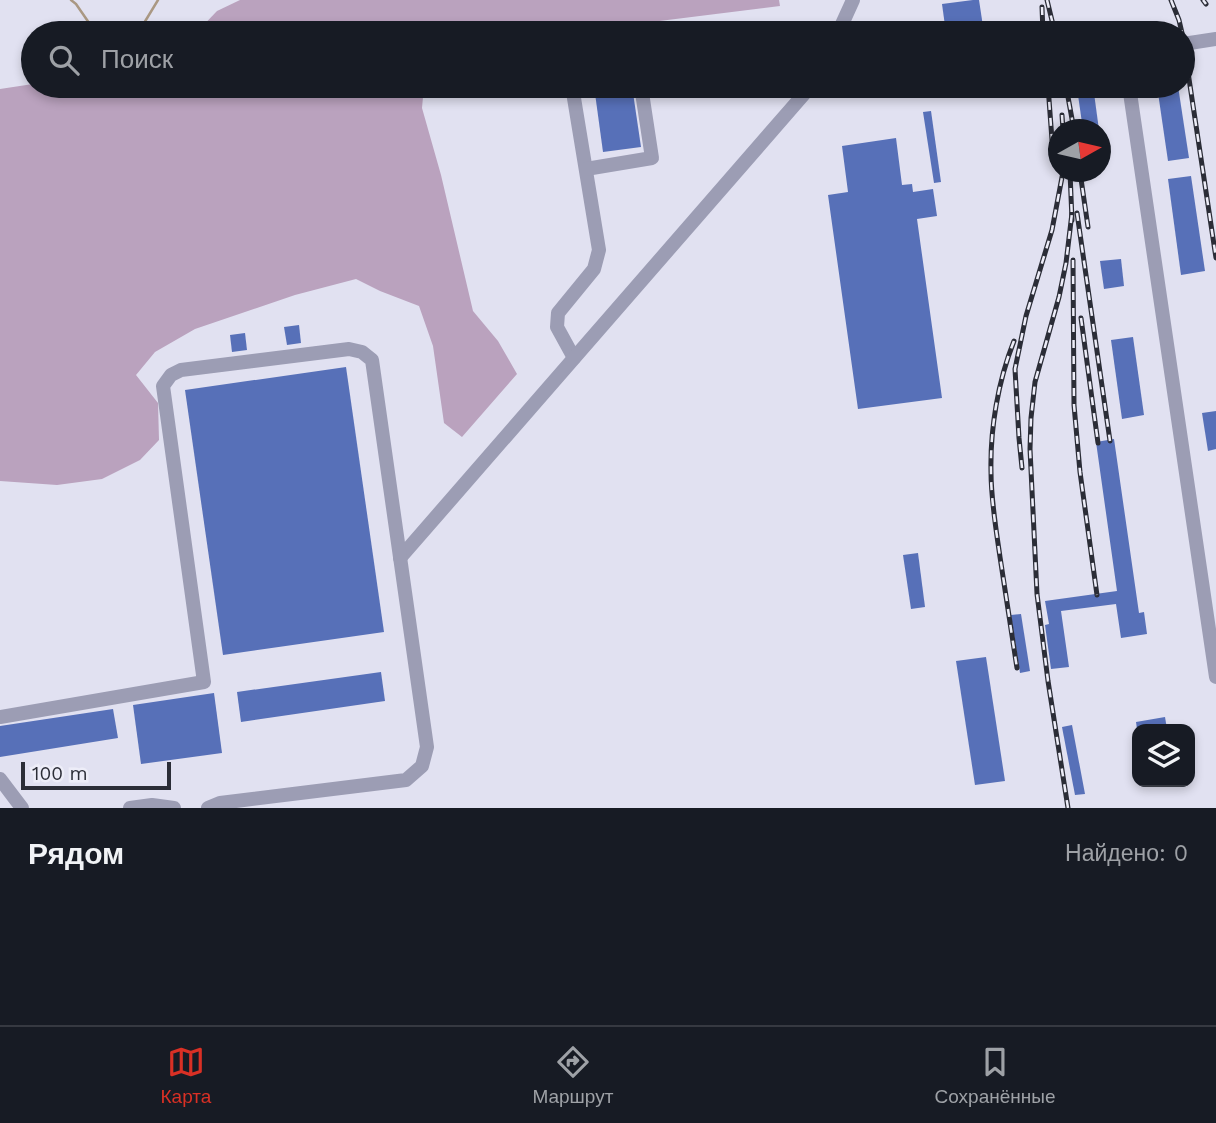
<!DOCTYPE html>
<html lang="ru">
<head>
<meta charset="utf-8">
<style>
  body { margin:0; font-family:"Work Sans",sans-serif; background:#20242c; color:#f1f3f6 }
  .controls { position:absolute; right:21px; bottom:21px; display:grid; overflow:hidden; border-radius:14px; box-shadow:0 4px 10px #0003 }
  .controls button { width:63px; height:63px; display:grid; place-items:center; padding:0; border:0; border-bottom:2px solid #363941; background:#171b24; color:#f1f3f6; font:35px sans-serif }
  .compass { position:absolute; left:1048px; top:119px; width:63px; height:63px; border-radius:50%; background:#171b24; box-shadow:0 4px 10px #0003; rotate:82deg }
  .scale { position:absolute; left:21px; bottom:18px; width:150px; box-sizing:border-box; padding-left:7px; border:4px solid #2b2d37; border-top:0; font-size:19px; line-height:24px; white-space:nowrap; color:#2b2d37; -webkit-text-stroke:5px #ededf8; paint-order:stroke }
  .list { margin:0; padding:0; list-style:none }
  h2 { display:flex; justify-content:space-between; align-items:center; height:91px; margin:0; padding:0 28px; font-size:30px }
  h2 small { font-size:23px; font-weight:400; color:#9ea1a6 }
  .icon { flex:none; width:38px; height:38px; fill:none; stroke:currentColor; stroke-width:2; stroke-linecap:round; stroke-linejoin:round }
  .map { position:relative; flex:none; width:1216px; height:808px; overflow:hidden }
  .search { position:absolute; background:#171b24; box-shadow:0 4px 10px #0003; left:21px; right:21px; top:21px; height:77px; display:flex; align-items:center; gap:18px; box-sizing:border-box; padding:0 24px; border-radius:38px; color:#9ea1a6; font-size:26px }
  .sheet { height:217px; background:#171b24 }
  nav { display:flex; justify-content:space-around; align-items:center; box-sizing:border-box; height:98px; border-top:2px solid #363941; background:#171b24; font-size:19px; color:#9ea1a6 }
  nav a { display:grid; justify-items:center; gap:4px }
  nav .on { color:#d93025 }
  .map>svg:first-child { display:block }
</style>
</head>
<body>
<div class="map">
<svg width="1216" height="808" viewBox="0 0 1216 808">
  <rect width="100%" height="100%" fill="#e1e1f1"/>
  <g fill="#baa2be">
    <path d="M240 0H779L780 6 563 33H196L217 11Z"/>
    <path d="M33 84V86H424L422 108 441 175 473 311 498 341 517 374 462 437 444 423 433 346 419 306 380 291 356 279 295 295 195 329 155 352 136 375 158 403 159 440 140 460 102 479 57 485 0 481V89Z"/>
  </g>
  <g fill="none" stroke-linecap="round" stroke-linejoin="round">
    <g stroke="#aa9883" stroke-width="2.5">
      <path d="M71 0 76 4 96 33"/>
      <path d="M138 33 158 0"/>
    </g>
  </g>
  <g fill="#5770b8">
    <path d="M973 0H979L984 33H946L942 4Z"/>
    <path d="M594 86H632L641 147 603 152Z"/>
    <path d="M1157 86H1178L1189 158 1168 161Z"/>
    <path d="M1094 93 1099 130H1083L1078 95Z"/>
    <path d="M931 111 941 182 934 183 923 112Z"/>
    <path d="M896 138 902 185 912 184 913 192 933 189 937 216 917 219 942 398 858 409 828 195 848 192 842 146Z"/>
    <path d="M1191 176 1205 271 1181 275 1168 179Z"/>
    <path d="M1121 259 1124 286 1104 289 1100 261Z"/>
    <path d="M299 325 301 343 287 345 284 327Z"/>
    <path d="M245 333 247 350 232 352 230 335Z"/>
    <path d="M1133 337 1144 415 1122 419 1111 340Z"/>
    <path d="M346 367 384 632 223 655 185 390Z"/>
    <path d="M1216 411V449L1208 451 1202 413Z"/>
    <path d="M1114 439 1139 613 1144 612 1147 634 1121 638 1116 604 1061 611 1069 667 1051 669 1045 625 1049 624 1045 601 1117 591 1096 442Z"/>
    <path d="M918 553 925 607 911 609 903 555Z"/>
    <path d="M1021 614 1030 671 1020 673 1011 615Z"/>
    <path d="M986 657 1005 781 975 785 956 661Z"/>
    <path d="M381 672 385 701 241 722 237 692Z"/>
    <path d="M214 693 222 753 141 764 133 705Z"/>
    <path d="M113 709 118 738 0 757V726Z"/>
    <path d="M1165 717 1167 729H1137L1136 722Z"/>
    <path d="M1072 725 1085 794 1075 795 1062 727Z"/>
  </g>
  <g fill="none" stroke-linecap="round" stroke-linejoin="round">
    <g stroke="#9c9db4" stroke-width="14">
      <path d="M838 33 853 0"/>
      <path d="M1183 44 1216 39"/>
      <path d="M572 86 599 250 594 269 558 313 557 327 574 358"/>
      <path d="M1129 86 1216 677"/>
      <path d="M586 169 652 158 641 86"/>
      <path d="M400 558 811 86"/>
      <path d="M0 717 204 682 163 386 171 375 181 370 349 349 362 352 372 360 427 747 422 766 406 780 220 803 208 808"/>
      <path d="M0 779 22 808"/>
      <path d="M130 808 152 805 174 808"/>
    </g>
    <defs>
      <g id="rail">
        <path d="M1047 0 1055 33"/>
        <path d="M1171 0 1179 20 1182 33"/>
        <path d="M1203 0 1206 4"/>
        <path d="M1042 7 1043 33"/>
        <path d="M1183 39 1216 258"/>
        <path d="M1048 86 1052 140"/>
        <path d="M1066 86 1074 130"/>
        <path d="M1062 115 1063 130"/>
        <path d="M1070 172 1072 220"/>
        <path d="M1080 172 1088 227"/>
        <path d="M1077 213 1110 441"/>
        <path d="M1073 260 1074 405 1080 472 1097 595"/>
        <path d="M1081 318 1098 443"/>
        <path d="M1014 341C998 381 990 429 991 472 991 500 996 529 1000 557 1006 594 1011 631 1017 668"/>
        <path d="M1022 468 1019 438 1015 369 1026 316 1052 230 1063 172"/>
        <path d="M1068 808 1048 681 1037 594 1030 449 1031 418 1035 382 1059 297 1066 263 1072 213"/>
      </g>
    </defs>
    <use href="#rail" stroke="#2b2d37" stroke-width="5"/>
    <use href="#rail" stroke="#ededf8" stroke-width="2.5" stroke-dasharray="8" stroke-linecap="butt"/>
  </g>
</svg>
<div class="controls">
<button><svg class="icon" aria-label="layers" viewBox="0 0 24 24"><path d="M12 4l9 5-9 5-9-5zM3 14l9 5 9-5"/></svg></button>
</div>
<svg class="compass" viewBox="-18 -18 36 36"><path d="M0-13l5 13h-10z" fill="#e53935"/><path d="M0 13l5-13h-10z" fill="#9ea1a6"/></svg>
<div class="scale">100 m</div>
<div class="search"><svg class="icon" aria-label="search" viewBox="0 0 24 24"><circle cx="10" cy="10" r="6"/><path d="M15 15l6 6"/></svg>Поиск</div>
</div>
<section class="sheet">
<h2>Рядом<small>Найдено: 0</small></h2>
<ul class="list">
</ul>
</section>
<nav>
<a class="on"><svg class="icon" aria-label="map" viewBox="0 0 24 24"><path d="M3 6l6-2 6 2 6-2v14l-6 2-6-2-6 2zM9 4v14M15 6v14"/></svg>Карта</a>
<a><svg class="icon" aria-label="directions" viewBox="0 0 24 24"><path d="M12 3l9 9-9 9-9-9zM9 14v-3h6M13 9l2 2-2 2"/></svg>Маршрут</a>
<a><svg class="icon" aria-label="saved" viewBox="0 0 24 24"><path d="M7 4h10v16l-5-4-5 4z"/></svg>Сохранённые</a>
</nav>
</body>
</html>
